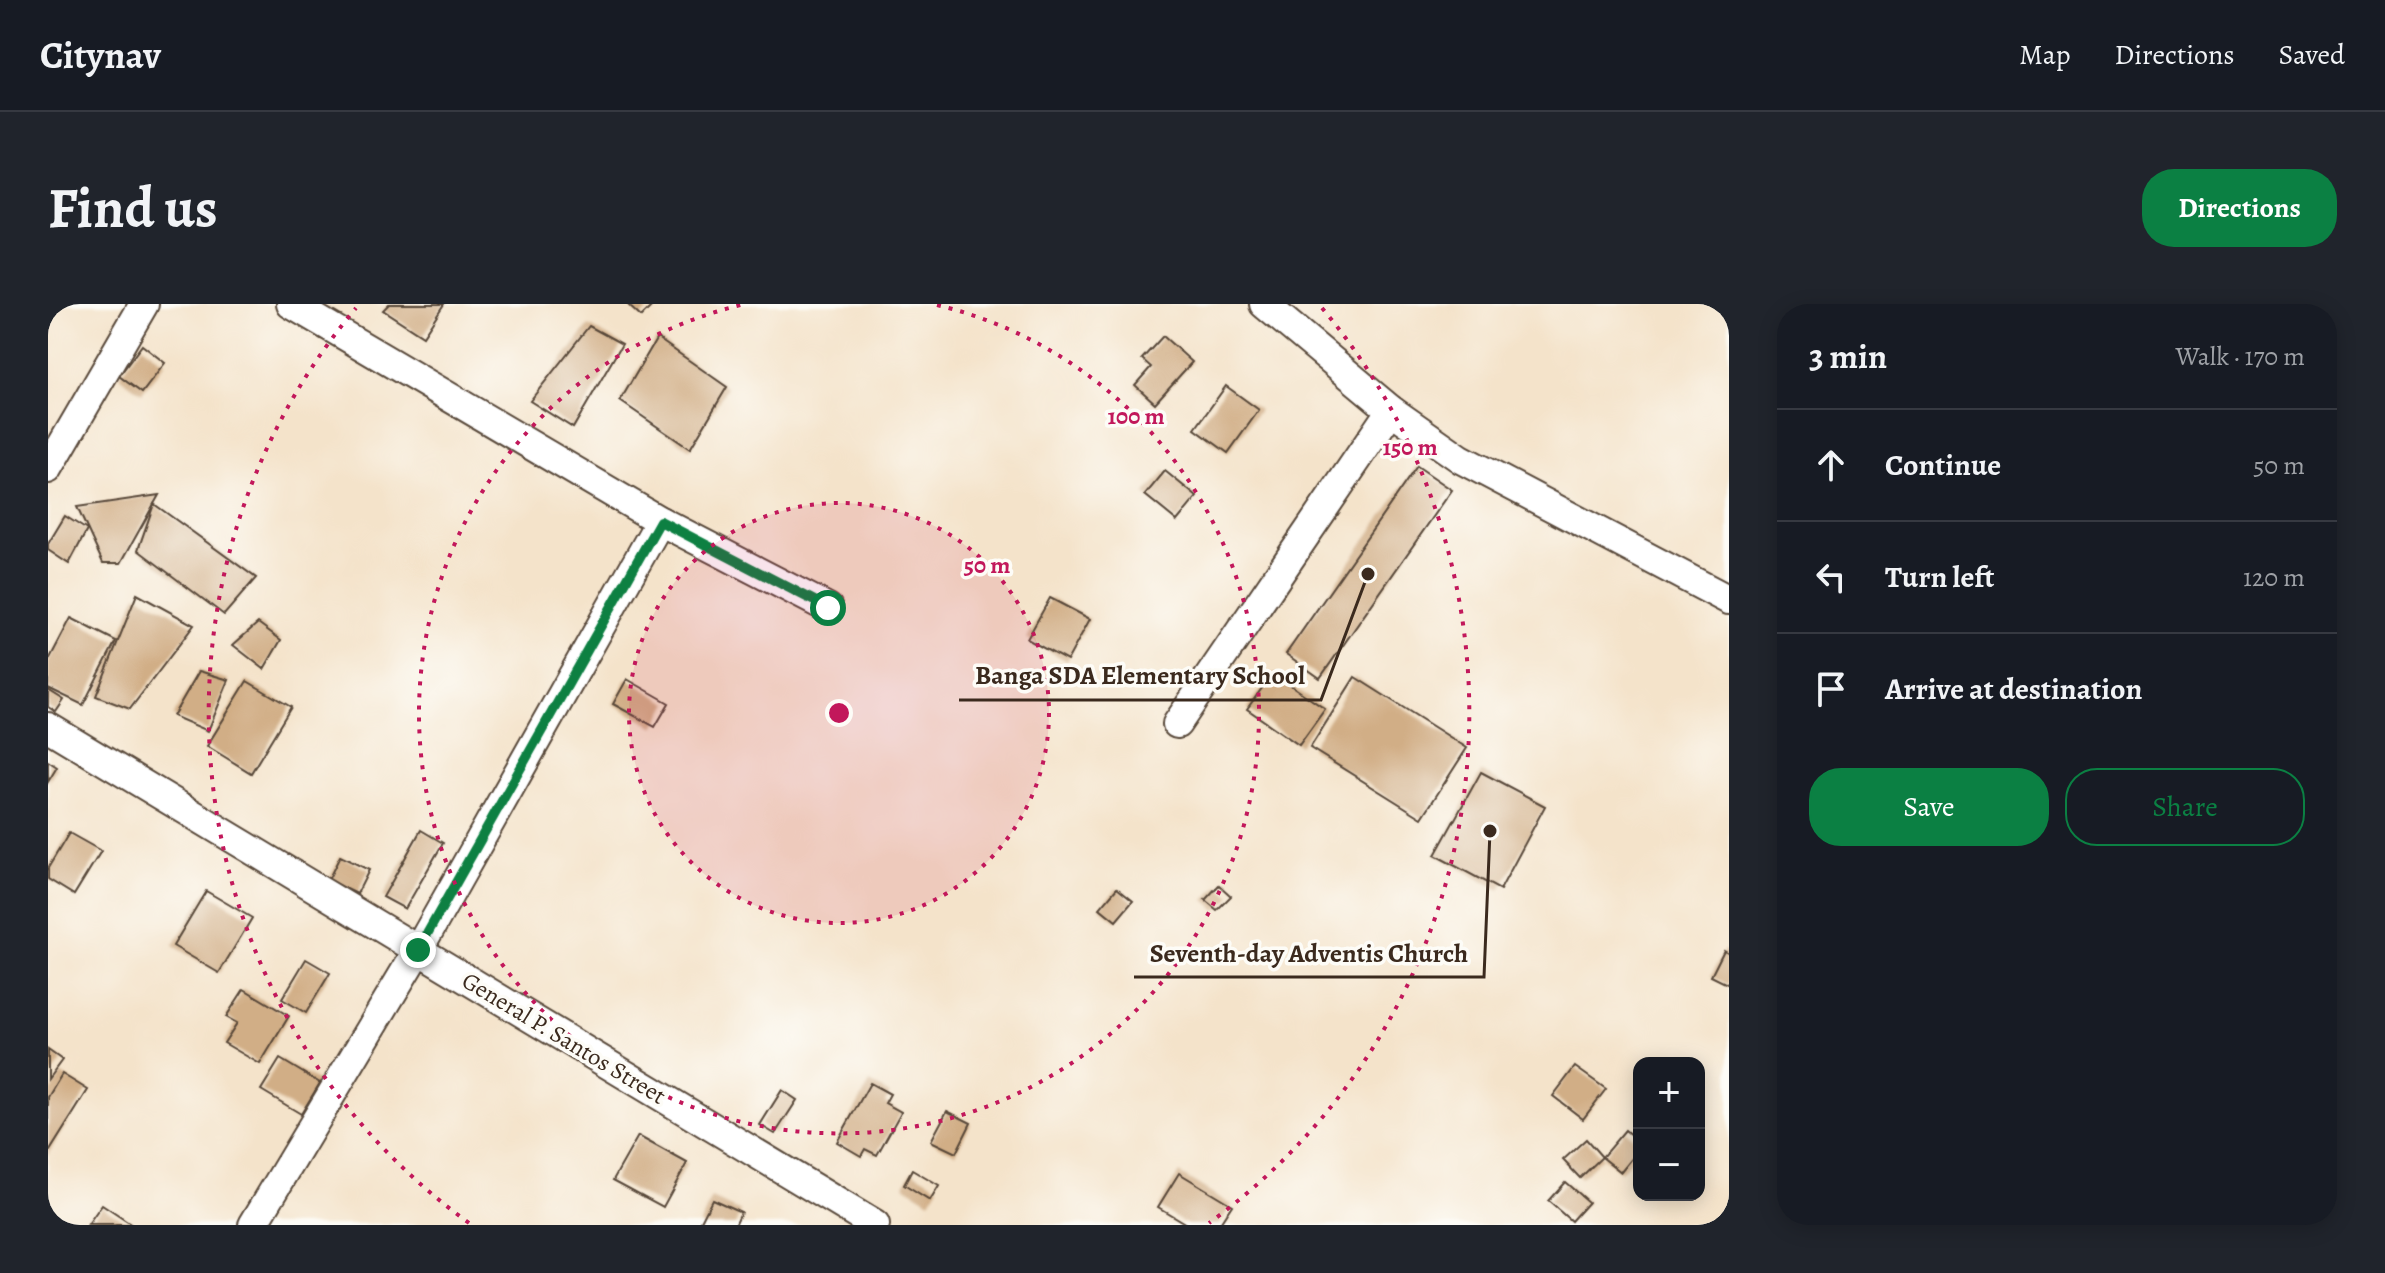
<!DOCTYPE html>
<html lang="en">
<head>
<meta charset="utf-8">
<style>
  body { margin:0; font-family:Alegreya,serif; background:#20242c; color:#f1f3f6 }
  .controls { position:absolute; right:24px; bottom:24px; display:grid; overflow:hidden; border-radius:16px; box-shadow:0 4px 20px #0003 }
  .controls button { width:72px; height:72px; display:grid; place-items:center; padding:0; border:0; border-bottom:2px solid #363941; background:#171b24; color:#f1f3f6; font:40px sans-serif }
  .stop { position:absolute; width:24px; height:24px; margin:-18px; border:6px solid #0b8043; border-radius:50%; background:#fff }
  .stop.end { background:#0b8043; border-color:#fff; box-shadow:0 2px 8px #0008 }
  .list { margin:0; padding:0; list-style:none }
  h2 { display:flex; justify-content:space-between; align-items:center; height:104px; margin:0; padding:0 32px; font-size:34px }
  h2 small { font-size:26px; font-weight:400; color:#9ea1a6 }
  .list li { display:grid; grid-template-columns:52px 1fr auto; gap:24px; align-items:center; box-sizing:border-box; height:112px; padding:0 32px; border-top:2px solid #363941 }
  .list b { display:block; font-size:30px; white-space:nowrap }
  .list em { font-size:26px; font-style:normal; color:#9ea1a6 }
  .actions { display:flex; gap:16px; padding:24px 32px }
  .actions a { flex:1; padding:18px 0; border:2px solid #0b8043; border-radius:32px; text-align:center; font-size:28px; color:#0b8043 }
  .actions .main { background:#0b8043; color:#fff }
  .icon { flex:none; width:44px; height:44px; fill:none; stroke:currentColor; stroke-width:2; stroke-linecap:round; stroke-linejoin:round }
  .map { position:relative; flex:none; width:1681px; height:921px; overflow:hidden; border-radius:32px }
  header { display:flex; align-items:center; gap:48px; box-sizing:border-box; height:112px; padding:0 40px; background:#171b24; border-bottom:2px solid #363941 }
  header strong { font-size:38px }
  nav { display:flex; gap:44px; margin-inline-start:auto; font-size:28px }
  .intro { display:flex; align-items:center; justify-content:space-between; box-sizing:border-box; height:192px; padding:0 48px }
  h1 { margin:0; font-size:56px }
  .button { padding:20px 36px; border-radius:32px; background:#0b8043; color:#fff; font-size:28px; font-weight:700 }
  main { display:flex; gap:48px; padding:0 48px }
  aside { flex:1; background:#171b24; border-radius:32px; box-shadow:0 4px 20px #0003 }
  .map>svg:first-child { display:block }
</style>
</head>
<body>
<header>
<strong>Citynav</strong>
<nav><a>Map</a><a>Directions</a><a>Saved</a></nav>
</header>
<div class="intro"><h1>Find us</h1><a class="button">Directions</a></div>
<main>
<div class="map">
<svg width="1681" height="921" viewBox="0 0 1681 921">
  <rect width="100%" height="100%" fill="#fdfcf7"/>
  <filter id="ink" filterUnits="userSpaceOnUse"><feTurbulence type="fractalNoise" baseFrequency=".0125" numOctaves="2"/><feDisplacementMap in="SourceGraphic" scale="16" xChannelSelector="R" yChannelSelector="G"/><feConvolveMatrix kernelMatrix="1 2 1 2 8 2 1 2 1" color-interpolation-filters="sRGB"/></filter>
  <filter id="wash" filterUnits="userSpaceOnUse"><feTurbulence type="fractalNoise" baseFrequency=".006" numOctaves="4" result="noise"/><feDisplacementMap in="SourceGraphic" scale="32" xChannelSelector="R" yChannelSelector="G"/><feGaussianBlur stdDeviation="1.8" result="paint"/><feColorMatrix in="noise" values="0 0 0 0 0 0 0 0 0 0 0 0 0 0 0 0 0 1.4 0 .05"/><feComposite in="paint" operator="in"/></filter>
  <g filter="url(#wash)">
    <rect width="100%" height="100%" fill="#f4e3ca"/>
    <g id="blocks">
      <g fill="#d1ae86">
        <path d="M341 0H396L375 32 335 6Z"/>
        <path d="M579 0H606L593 13Z"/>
        <path d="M541 22 574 40 525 124 482 97Z"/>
        <path d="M1115 32 1144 58 1107 99 1087 81 1103 63 1094 55Z"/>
        <path d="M609 34 679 83 642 145 572 97Z"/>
        <path d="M94 41 117 59 94 89 71 72Z"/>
        <path d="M1178 82 1211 106 1180 149 1147 125Z"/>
        <path d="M1369 162 1404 186 1272 374 1238 350Z"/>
        <path d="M1117 167 1149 193 1129 217 1097 191Z"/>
        <path d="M111 191 73 259H55L29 203Z"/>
        <path d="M106 200 208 274 176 311 90 246Z"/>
        <path d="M17 212 39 226 21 260 0 246V240Z"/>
        <path d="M89 290 146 321 82 405 48 392Z"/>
        <path d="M1002 294 1042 315 1019 357 979 335Z"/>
        <path d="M23 314 68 337 35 401 0 384V358Z"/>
        <path d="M210 319 233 336 216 365 185 341Z"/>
        <path d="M151 367 181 376 160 427 125 412Z"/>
        <path d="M1225 369 1277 405 1251 441 1199 405Z"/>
        <path d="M1307 373 1419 444 1374 514 1262 444Z"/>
        <path d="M579 375 621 399 607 423 565 400Z"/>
        <path d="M199 377 243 403 203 469 159 442Z"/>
        <path d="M0 386 16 396 8 408 0 403Z"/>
        <path d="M0 457 9 463 0 478Z"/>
        <path d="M1433 468 1497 502 1452 586 1387 551Z"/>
        <path d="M373 526 395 539 357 605 335 593Z"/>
        <path d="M21 529 53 547 26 591 0 575V564Z"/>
        <path d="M292 552 321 566 309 590 280 576Z"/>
        <path d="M1171 581 1183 592 1169 606 1157 596Z"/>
        <path d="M1069 584 1085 597 1068 617 1052 604Z"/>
        <path d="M158 587 204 614 171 669 125 642Z"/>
        <path d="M1676 646 1681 649V681L1663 672Z"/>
        <path d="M258 655 282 669 258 709 234 695Z"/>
        <path d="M196 685 241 712 212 760 176 739 189 719 178 713Z"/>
        <path d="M0 746 14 756 0 775Z"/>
        <path d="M232 755 272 779 253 810 213 786Z"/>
        <path d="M1527 763 1558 785 1535 815 1505 792Z"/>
        <path d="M14 770 40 786 0 850V793Z"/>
        <path d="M822 779 842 790 837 799 853 808 829 851 817 845 813 852 789 838Z"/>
        <path d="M734 786 749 796 727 830 712 821Z"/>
        <path d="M899 807 923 819 908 849 883 837Z"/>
        <path d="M1577 826 1591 838V846L1573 868 1554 853Z"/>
        <path d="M590 832 639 859 615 903 565 876Z"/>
        <path d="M1538 835 1554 853 1532 874 1515 856Z"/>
        <path d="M864 866 891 882 882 897 856 881Z"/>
        <path d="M1131 869 1184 901 1171 921H1140L1110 903Z"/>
        <path d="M1517 878 1540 898 1523 917 1500 897Z"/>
        <path d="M664 895 693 908 687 921H651Z"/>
        <path d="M54 901 84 921H40Z"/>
      </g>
    </g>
  </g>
  <g filter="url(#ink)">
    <use href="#blocks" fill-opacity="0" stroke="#574638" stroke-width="2"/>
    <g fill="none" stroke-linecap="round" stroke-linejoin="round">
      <defs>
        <g id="minor">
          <path d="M243 0 612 217 780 304"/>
          <path d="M1216 0 1343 106 1413 155 1681 296"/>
          <path d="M0 165 96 0"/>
          <path d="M1129 420 1343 106"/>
          <path d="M0 423 827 921"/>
          <path d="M205 921 370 646 612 217"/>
        </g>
      </defs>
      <use href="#minor" stroke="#574638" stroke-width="32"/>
      <use href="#minor" stroke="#fff" stroke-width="28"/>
    </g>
  </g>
  <g fill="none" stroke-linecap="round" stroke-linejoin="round" filter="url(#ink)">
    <path stroke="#0b8043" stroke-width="10" d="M370 646 612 217 780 304"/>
  </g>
  <circle cx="791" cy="409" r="210" fill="#c2185b" fill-opacity=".12"/>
  <g fill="none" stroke="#c2185b" stroke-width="4" stroke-dasharray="4 8">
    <circle cx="791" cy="409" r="210"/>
    <path d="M889 1A420 420 0 1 1 693 1"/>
    <path d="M421 919A630 630 0 0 1 308 4M1274 4A630 630 0 0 1 1161 919"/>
  </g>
  <g text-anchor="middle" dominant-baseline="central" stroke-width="7" stroke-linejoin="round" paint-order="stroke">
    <g font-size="24" fill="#3b2a1e" stroke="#fdfcf7">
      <text transform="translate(516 734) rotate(31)">General P. Santos Street</text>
    </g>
  </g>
  <circle cx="791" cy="409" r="12" fill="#c2185b" stroke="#fdfcf7" stroke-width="4"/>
  <g font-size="24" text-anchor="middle" font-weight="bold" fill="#c2185b" stroke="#fdfcf7" stroke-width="7" stroke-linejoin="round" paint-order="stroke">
    <text x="1088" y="120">100 m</text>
    <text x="1362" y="151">150 m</text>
    <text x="939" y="269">50 m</text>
  </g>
  <path fill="none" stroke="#3b2a1e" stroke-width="3" d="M1320 270L1273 396H911M1442 527L1436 673H1086"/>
  <g fill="#3b2a1e" stroke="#fdfcf7" stroke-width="3">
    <circle cx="1320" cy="270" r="8"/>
    <circle cx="1442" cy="527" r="8"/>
  </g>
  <g font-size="26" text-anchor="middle" font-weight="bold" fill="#3b2a1e" stroke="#fdfcf7" stroke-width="7" stroke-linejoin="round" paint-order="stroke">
    <text x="1092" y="380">Banga SDA Elementary School</text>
    <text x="1261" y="658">Seventh-day Adventis Church</text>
  </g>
</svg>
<div class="controls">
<button>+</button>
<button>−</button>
</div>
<div class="stop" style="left:780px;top:304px"></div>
<div class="stop end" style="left:370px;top:646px"></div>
</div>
<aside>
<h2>3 min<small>Walk · 170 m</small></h2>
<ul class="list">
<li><svg class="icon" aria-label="ahead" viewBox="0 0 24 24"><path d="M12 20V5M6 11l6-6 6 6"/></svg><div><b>Continue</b></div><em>50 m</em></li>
<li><svg class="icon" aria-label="left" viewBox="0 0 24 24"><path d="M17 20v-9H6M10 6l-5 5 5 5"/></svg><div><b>Turn left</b></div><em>120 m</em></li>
<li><svg class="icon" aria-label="arrive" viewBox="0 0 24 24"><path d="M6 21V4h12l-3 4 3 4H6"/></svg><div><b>Arrive at destination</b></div></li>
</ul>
<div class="actions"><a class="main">Save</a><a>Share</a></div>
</aside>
</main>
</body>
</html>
